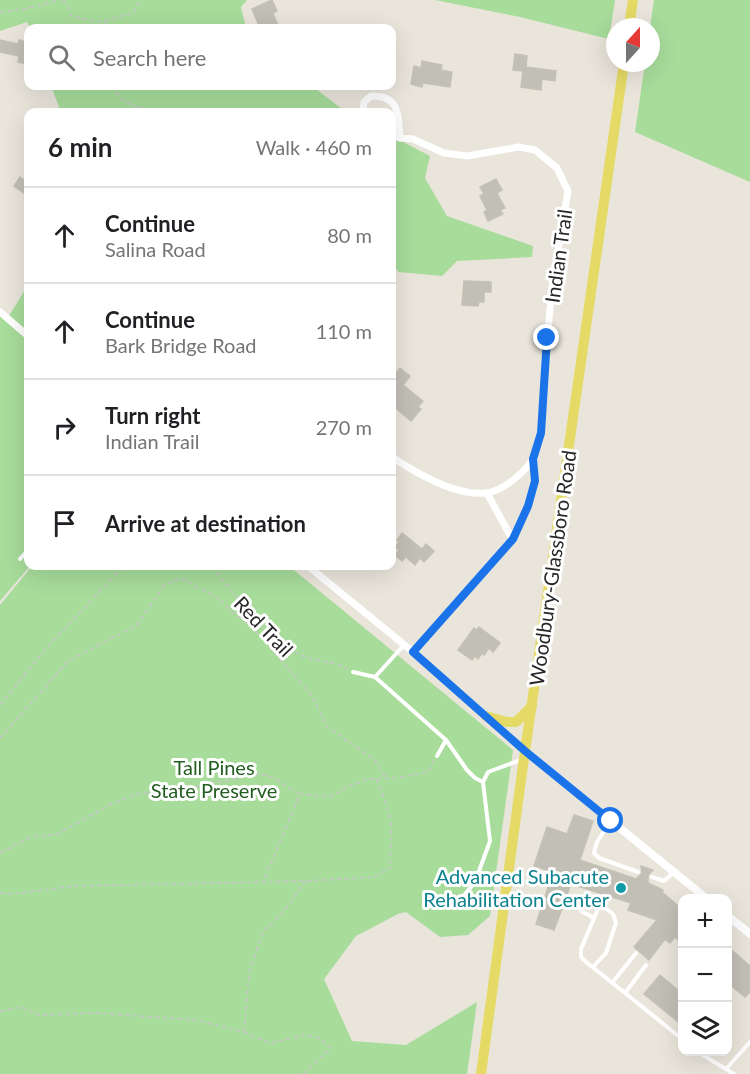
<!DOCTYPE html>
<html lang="en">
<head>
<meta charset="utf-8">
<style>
  body { margin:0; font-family:Lato,sans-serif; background:#f6f6f6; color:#202124 }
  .controls { position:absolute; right:18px; bottom:18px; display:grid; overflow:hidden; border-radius:12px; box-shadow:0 6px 24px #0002 }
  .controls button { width:54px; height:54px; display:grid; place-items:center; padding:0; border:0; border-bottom:2px solid #e0e0e0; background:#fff; color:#202124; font:30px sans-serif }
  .compass { position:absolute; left:606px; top:18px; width:54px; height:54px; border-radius:50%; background:#fff; box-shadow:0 6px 24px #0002; rotate:21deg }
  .stop { position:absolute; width:18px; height:18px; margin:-14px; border:4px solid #1a73e8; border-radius:50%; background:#fff }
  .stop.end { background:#1a73e8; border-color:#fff; box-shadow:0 2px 6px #0008 }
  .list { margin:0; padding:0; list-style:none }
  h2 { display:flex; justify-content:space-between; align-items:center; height:78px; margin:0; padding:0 24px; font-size:26px }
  h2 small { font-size:20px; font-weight:400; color:#757577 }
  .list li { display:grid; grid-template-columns:39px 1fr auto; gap:18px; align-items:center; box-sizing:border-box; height:96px; padding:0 24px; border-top:2px solid #e0e0e0 }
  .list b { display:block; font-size:22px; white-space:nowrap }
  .list p { margin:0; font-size:20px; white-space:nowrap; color:#757577 }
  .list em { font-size:20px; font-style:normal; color:#757577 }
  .icon { flex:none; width:33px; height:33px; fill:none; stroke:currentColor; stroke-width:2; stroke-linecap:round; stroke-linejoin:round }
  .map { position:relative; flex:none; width:750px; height:1074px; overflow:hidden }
  .search { position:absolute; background:#fff; box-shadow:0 6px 24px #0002; left:24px; top:24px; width:372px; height:66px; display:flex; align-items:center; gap:15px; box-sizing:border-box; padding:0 21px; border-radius:12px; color:#757577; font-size:22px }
  .panel { position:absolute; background:#fff; box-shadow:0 6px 24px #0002; left:24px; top:108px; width:372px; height:462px; border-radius:12px }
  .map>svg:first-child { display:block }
</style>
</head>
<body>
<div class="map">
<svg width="750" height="1074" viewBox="0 0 750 1074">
  <rect width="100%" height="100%" fill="#e9e5db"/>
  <g fill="#a7dc9b">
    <path d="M0 0H247L241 7 246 28H30L27 22 0 31Z"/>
    <path d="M435 0H615L609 39 520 17Z"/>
    <path d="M654 0H750V182L635 132 645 63H651L650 27Z"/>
    <path d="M51 86H312L346 112H61Z"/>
    <path d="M392 136 430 156 425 178 447 216 533 246 532 257 457 261 442 276 399 272 392 264Z"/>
    <path d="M28 285V566H30L0 601V314L7 319Z"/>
    <path d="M32 566H289L513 750 490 916 468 935 440 937 406 912 398 914 356 936 324 979 352 1041 406 1045 477 1002 467 1074H0V605Z"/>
  </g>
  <g fill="#c2bfb6" stroke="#c4c1b5" stroke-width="1.5">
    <path d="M272 0 277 11 273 13 279 28H260L252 9Z"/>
    <path d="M0 40 18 44 19 40 27 42 25 51H28V64L18 62 19 56 0 52Z"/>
    <path d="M515 54 527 56 526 67 556 71 555 81 542 79 541 90 521 87 523 71 513 70Z"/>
    <path d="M422 61 442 65 441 70 452 72 450 87 423 83 422 87 411 84 414 66 421 68Z"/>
    <path d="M20 177 28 183V196L14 186Z"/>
    <path d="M496 179 502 190 497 193 505 208 500 210 503 214 488 221 484 212 487 210 480 196 484 194 480 187Z"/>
    <path d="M464 281 491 282V292H484V302H479L478 306 462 305Z"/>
    <path d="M400 368 410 376 403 385 423 401 418 407 421 409 411 421 392 405V379Z"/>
    <path d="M402 533 422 549 426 544 434 551 424 562 420 558 415 565 406 557 402 561 395 555 399 550 395 547 399 542 397 540Z"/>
    <path d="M479 627 500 643 493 652 489 648 484 655 482 653 478 659 475 656 472 660 458 650 474 628 477 630Z"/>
    <path d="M574 815 593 821 580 860 636 879 642 873 641 866 653 870 648 875V883L663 890 662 892 682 909V944L675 937 670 943 665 939 649 960 634 947 657 920 628 910 631 903 571 884 554 930 536 924 553 872 534 866 547 827 567 834Z"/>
    <path d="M728 947 750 966V992L745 997 728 983Z"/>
    <path d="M660 975 679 991 682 987V1025L644 994Z"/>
  </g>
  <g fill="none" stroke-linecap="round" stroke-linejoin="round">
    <g stroke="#c7c7c7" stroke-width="1.5" stroke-dasharray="4.5 3" stroke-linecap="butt">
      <path d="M63 0 69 8 71 16 98 22 133 13 141 0"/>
      <path d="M0 12 25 9 59 0"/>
      <path d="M106 21V28"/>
      <path d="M112 86C122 108 146 110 168 112"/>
      <path d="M392 154 398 147"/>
      <path d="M212 566C234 594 266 639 299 654 314 662 332 660 347 669"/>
      <path d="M0 705 48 646 124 566"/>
      <path d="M0 738 68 661 137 625 163 587 180 578 218 598 233 613 250 625 313 697 326 726 375 760 386 778"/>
      <path d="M0 853 31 837 58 834 109 805 141 793 198 786 259 774 272 777 300 794"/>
      <path d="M307 881 374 877 390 868 391 824 386 803 376 778"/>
      <path d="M0 893 12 894 73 886 262 882"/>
      <path d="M0 1011 22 1007 39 1015 95 1013 196 1020 244 1032 270 1043 304 1035 319 1038 331 1048 303 1074"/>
      <path d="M244 1032 249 973 263 931 281 915 306 881 263 882 300 794 330 797 350 786 368 779 397 778 428 772 434 761"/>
    </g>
    <g stroke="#fff" stroke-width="4">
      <path d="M20 559 28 550"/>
      <path d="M353 672 375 677 446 740 467 770 475 778 483 782"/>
      <path d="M375 677 404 645"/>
      <path d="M437 756 446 740"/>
      <path d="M610 822 597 842 594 853 599 858 638 872"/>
      <path d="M652 877 664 881 674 872"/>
      <path d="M445 901 460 900 475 882 490 841 483 782 488 772 523 759"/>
      <path d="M594 918 581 911 580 904 586 898H590L600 904"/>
      <path d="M646 965 625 993 682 1039"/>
      <path d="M593 967 606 953 616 923 613 914 600 904 581 949V957L586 962 625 993"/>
      <path d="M612 983 636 953"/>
      <path d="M698 1052 734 1074"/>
      <path d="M726 1069 750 1042"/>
    </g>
    <g stroke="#fff" stroke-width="7">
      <path d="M363 112 364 102 371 96C400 95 398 115 400 138L392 135"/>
      <path d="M400 138 413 139 444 153 467 156 519 147 535 150 557 168 568 191 553 280 547 338 541 433 533 459 535 481 528 506 512 539 413 652"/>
      <path d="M0 312 28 336"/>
      <path d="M392 457C416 473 455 496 485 493 502 492 525 472 533 459"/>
      <path d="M487 493 512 539"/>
      <path d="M308 566 413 652 525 751"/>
    </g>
    <g stroke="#fff" stroke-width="8">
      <path d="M525 751 706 898"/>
      <path d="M728 916 750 934"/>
    </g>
    <g stroke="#e5da65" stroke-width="10">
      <path d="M629 27 633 0"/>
      <path d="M486 716 507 722H516L532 706"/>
      <path d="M481 1074 525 751 624 63"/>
    </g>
  </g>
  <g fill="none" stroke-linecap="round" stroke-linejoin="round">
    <path stroke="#1a73e8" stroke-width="8" d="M547 338 541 433 533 459 535 481 528 506 513 539 413 652 525 751 611 821"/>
  </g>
  <circle fill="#0f9aa8" stroke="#fff" stroke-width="2" cx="621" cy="888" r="6"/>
  <g text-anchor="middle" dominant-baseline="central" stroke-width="6" stroke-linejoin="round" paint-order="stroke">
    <g font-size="20" fill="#282828" stroke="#fff">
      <text transform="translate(558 256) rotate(-82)">Indian Trail</text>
      <text transform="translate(552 568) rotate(-82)">Woodbury-Glassboro Road</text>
      <text transform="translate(264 626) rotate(46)">Red Trail</text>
    </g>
    <g font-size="20" fill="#225e1f" stroke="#fff">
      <text x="214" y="767">Tall Pines<tspan x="214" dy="23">State Preserve</tspan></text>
    </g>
    <g font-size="20" fill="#0d838f" stroke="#fff" text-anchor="end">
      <text x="609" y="876">Advanced Subacute<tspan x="609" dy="23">Rehabilitation Center</tspan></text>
    </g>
  </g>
</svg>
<div class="controls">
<button>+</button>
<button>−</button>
<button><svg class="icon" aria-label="layers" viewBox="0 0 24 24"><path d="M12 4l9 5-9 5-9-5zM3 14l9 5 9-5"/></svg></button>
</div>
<svg class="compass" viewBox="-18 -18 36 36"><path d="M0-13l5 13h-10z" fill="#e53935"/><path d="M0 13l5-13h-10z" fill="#757577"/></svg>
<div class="stop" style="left:611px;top:821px"></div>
<div class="stop end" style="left:547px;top:338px"></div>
<div class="search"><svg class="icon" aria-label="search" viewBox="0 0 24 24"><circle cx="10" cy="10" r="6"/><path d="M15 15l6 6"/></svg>Search here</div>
<section class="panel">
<h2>6 min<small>Walk · 460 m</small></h2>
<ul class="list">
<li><svg class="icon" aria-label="ahead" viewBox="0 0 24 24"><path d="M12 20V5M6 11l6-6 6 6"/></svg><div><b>Continue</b><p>Salina Road</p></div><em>80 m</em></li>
<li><svg class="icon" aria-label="ahead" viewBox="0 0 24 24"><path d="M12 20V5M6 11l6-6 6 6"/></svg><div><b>Continue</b><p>Bark Bridge Road</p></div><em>110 m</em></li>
<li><svg class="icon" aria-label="right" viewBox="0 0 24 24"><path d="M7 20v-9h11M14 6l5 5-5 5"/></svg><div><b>Turn right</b><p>Indian Trail</p></div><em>270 m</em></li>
<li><svg class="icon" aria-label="arrive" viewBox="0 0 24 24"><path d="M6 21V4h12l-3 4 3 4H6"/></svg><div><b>Arrive at destination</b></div></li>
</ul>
</section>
</div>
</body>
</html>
